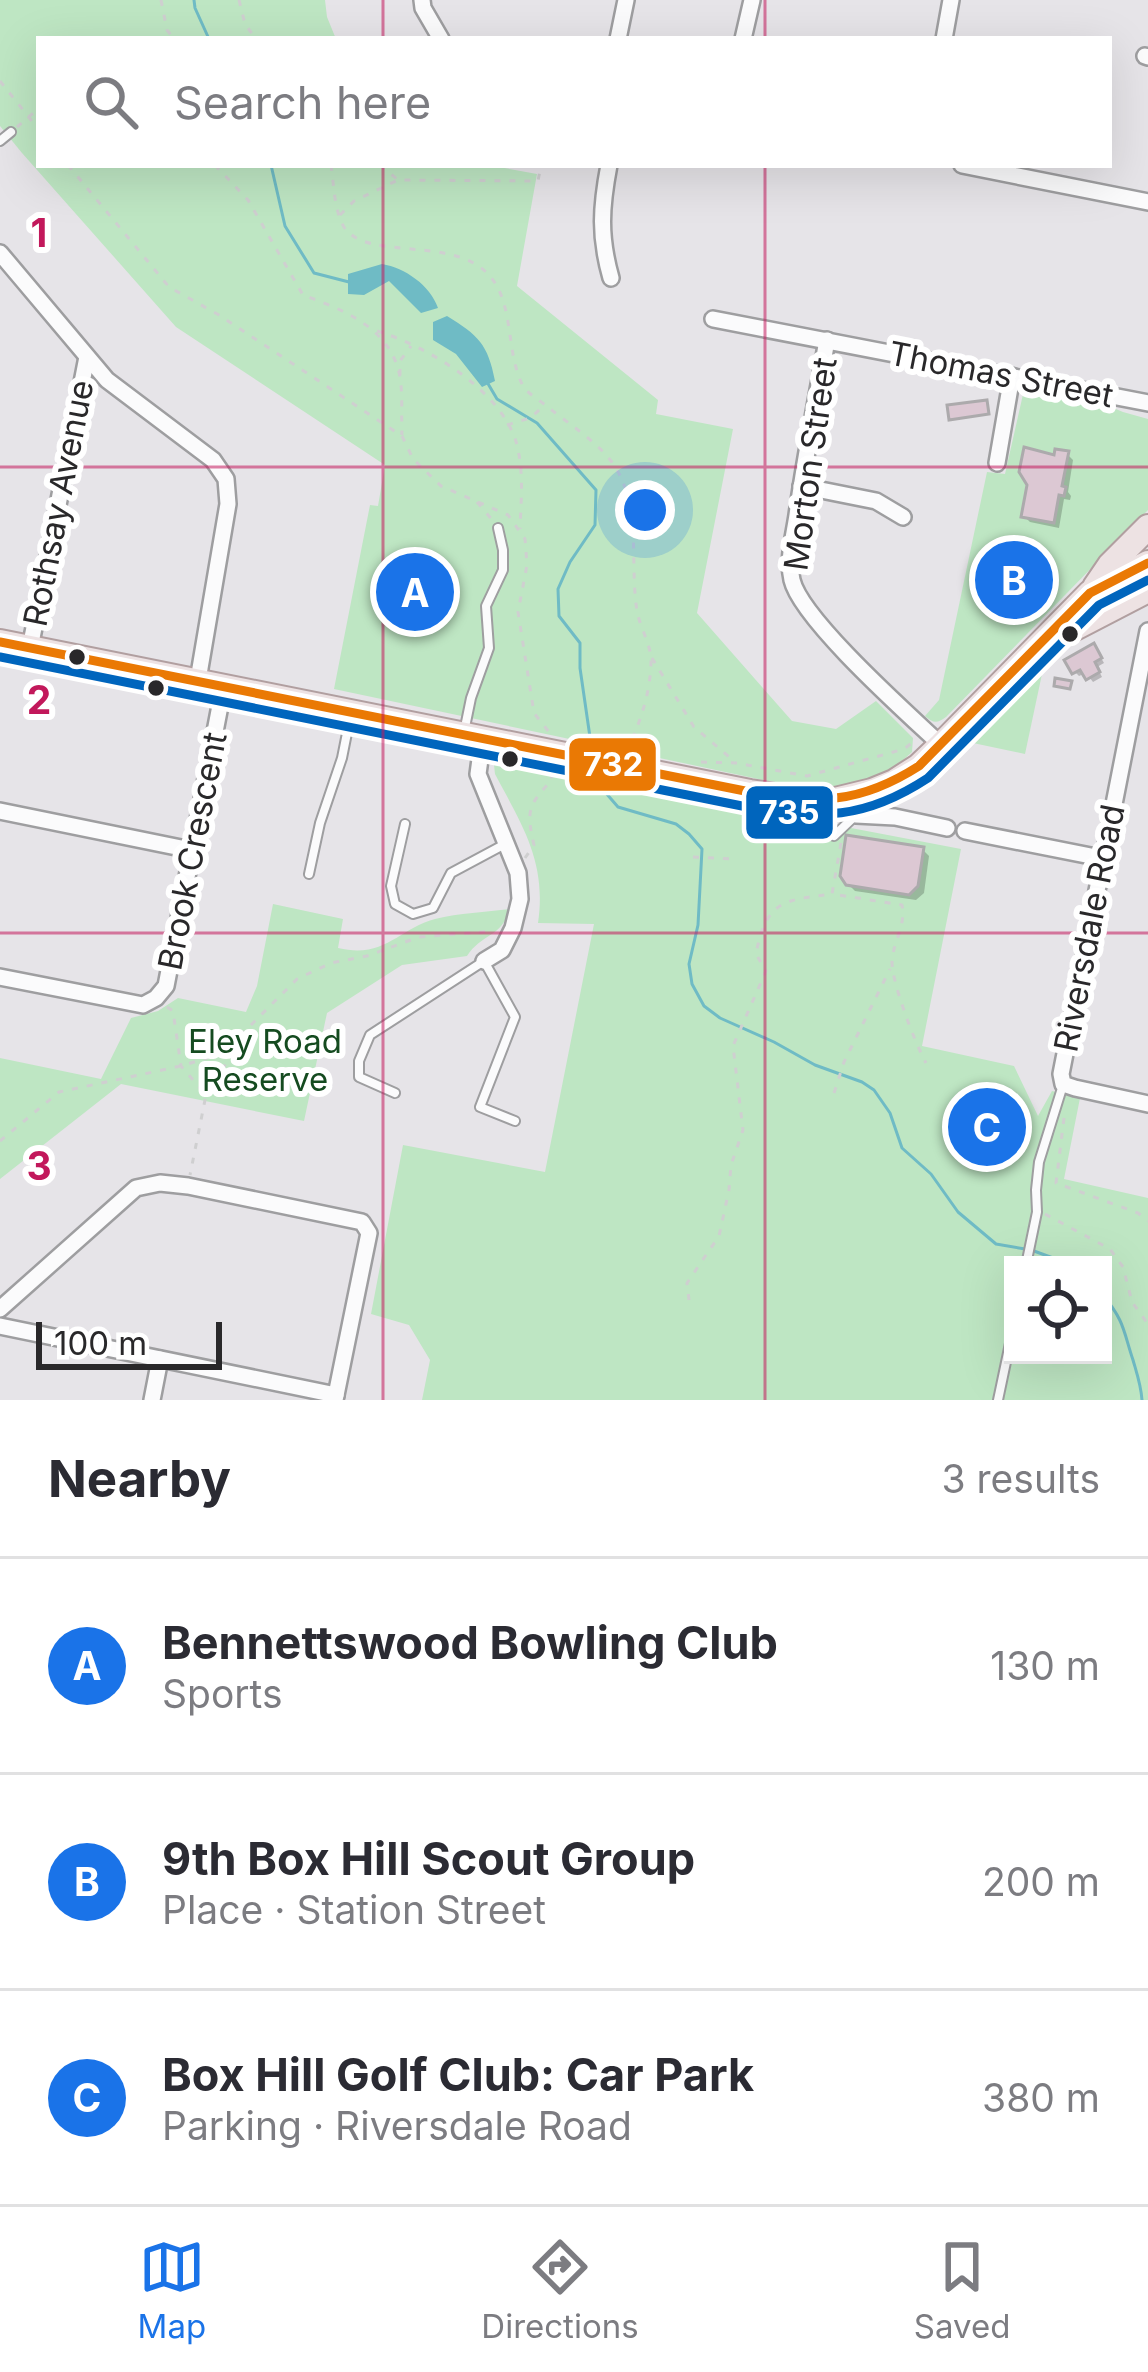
<!DOCTYPE html>
<html lang="en">
<head>
<meta charset="utf-8">
<style>
  body { margin:0; font-family:Inter,sans-serif; background:#f7f7f7; color:#2b2b33 }
  .controls { position:absolute; right:36px; bottom:36px; display:grid; overflow:hidden; border-radius:0px; box-shadow:0 12px 48px #0002 }
  .controls button { width:108px; height:108px; display:grid; place-items:center; padding:0; border:0; border-bottom:3px solid #e1e1e2; background:#fff; color:#2b2b33; font:60px sans-serif }
  .scale { position:absolute; left:36px; bottom:30px; width:186px; box-sizing:border-box; padding-left:12px; border:6px solid #29282a; border-top:0; font-size:33px; line-height:42px; white-space:nowrap; color:#29282a; -webkit-text-stroke:9px #fff; paint-order:stroke }
  .you { position:absolute; left:645px; top:510px; width:42px; height:42px; margin:-30px; border:9px solid #fff; border-radius:50%; background:#1a73e8; box-shadow:0 0 0 18px #1a73e833 }
  .badge { display:grid; place-items:center; width:78px; height:78px; border-radius:50%; background:#1a73e8; color:#fff; font-size:39px; font-weight:700 }
  .pin { position:absolute; translate:-50% -50%; border:6px solid #fff; box-shadow:0 3px 12px #0006 }
  .list { margin:0; padding:0; list-style:none }
  h2 { display:flex; justify-content:space-between; align-items:center; height:156px; margin:0; padding:0 48px; font-size:51px }
  h2 small { font-size:39px; font-weight:400; color:#7c7c81 }
  .list li { display:grid; grid-template-columns:78px 1fr auto; gap:36px; align-items:center; box-sizing:border-box; height:216px; padding:0 48px; border-top:3px solid #e1e1e2 }
  .list b { display:block; font-size:45px; white-space:nowrap }
  .list p { margin:0; font-size:39px; white-space:nowrap; color:#7c7c81 }
  .list em { font-size:39px; font-style:normal; color:#7c7c81 }
  .icon { flex:none; width:66px; height:66px; fill:none; stroke:currentColor; stroke-width:2; stroke-linecap:round; stroke-linejoin:round }
  .map { position:relative; flex:none; width:1148px; height:1400px; overflow:hidden }
  .search { position:absolute; background:#fff; box-shadow:0 12px 48px #0002; left:36px; right:36px; top:36px; height:132px; display:flex; align-items:center; gap:30px; box-sizing:border-box; padding:0 42px; border-radius:0px; color:#7c7c81; font-size:45px }
  .sheet { height:804px; background:#fff }
  nav { display:flex; justify-content:space-around; align-items:center; box-sizing:border-box; height:168px; border-top:3px solid #e1e1e2; background:#fff; font-size:33px; color:#7c7c81 }
  nav a { display:grid; justify-items:center; gap:6px }
  nav .on { color:#1a73e8 }
  .map>svg:first-child { display:block }
</style>
</head>
<body>
<div class="map">
<svg width="1148" height="1400" viewBox="0 0 1148 1400">
  <rect width="100%" height="100%" fill="#e6e4e8"/>
  <g fill="#bee6c3" fill-rule="evenodd">
    <path d="M0 0H325L327 17 336 39H39V165H488L537 174 517 286 658 400 656 414 733 429 697 613 792 721 836 729 876 701 913 738 912 752C903 760 892 770 881 775 844 792 807 787 768 781L334 689 370 505 378 506 385 465 176 327 22 153 0 126Z"/>
    <path d="M1032 388 1092 399 1123 412 1148 419V510L946 717C937 724 933 723 925 716L939 700 987 472 1005 474 1024 390Z"/>
    <path d="M1042 674 1025 754 973 743 978 737Z"/>
    <path d="M501 761 961 849 922 1046 1014 1066 1038 1116 1052 1091 1080 1098 1064 1179 1148 1198V1400H422L430 1360 409 1325 371 1314 403 1145 545 1172 594 924 538 923C547 862 522 825 495 774L494 765ZM1013 1265H1103V1355H1013Z"/>
    <path d="M273 904 343 919 338 948C385 959 398 929 435 919 459 913 486 912 510 909 502 937 481 934 467 956L402 965 327 1013 304 1121 121 1084 0 1179V1058L101 1079 131 1018 158 1011 178 998 246 1012 257 986Z"/>
  </g>
  <g fill="#6fbbc5">
    <path d="M382 264C405 268 430 285 438 308L421 313 389 281 364 295 348 294V274Z"/>
    <path d="M447 316C478 335 488 344 495 381L482 387 456 354 433 340V322Z"/>
  </g>
  <g fill="#0003">
    <path d="M1067 454 1073 460 1068 492 1071 496 1070 500 1064 499 1059 528 1030 522 1024 516 1056 458Z"/>
    <path d="M1010 562 1039 580 1024 604 1000 590Z"/>
    <path d="M1097 651 1104 663 1097 667 1102 677 1093 682 1086 673 1079 676 1075 672Z"/>
    <path d="M923 850 929 856 924 893 916 900 855 891 848 884Z"/>
  </g>
  <g fill="none" stroke-linecap="round" stroke-linejoin="round">
    <g stroke="#6fbbc5" stroke-width="3">
      <path d="M194 0 195 8 209 39"/>
      <path d="M271 165 285 226 314 273 349 282"/>
      <path d="M487 382 497 399 537 423 596 490 595 525 570 562 558 589 559 616 580 643V668L592 751"/>
      <path d="M598 771 605 792 618 807 676 824 689 834 702 849 698 925 689 964 692 984 704 1006 720 1018 774 1042 815 1065 862 1082 874 1090 890 1113 902 1148 931 1174 958 1212 996 1244 1025 1249"/>
      <path d="M1034 1251 1072 1265"/>
      <path d="M1103 1295C1125 1322 1123 1330 1133 1360 1137 1374 1141 1385 1142 1400"/>
    </g>
  </g>
  <g fill="#dcc8d3" stroke="#acaaac" stroke-width="3">
    <path d="M987 400 989 414 949 420 947 405Z"/>
    <path d="M1024 447 1054 455 1055 449 1069 451 1062 486 1066 487 1064 496 1059 495 1054 523 1021 517 1027 485 1019 472Z"/>
    <path d="M1009 557 1036 573 1019 602 992 586Z"/>
    <path d="M1094 643 1102 658 1095 662 1100 672 1086 680 1080 670 1072 674 1064 660Z"/>
    <path d="M1055 678 1072 681 1070 689 1054 686Z"/>
    <path d="M846 835 924 847 918 886 909 895 846 885 840 876Z"/>
  </g>
  <g fill="none" stroke-linecap="round" stroke-linejoin="round">
    <defs>
      <g id="service">
        <path d="M0 141 11 132"/>
        <path d="M464 732 471 698 489 648 486 606 503 570V550L498 528"/>
        <path d="M405 824 391 886 395 904 413 914 433 908 451 873 507 843"/>
        <path d="M834 836 855 816"/>
        <path d="M309 874 320 823 342 758 350 718"/>
        <path d="M395 1093 359 1077V1061L370 1035 484 961 515 1017 480 1107 515 1121"/>
        <path d="M1026 1265 1037 1212 1036 1190 1039 1162 1063 1085"/>
        <path d="M998 1400 1013 1329"/>
      </g>
      <g id="minor">
        <path d="M422 0 423 8 441 39"/>
        <path d="M618 39 626 0"/>
        <path d="M743 39 752 0"/>
        <path d="M944 39 951 0"/>
        <path d="M1145 56 1148 57"/>
        <path d="M609 165C601 207 599 236 611 278"/>
        <path d="M962 165 1148 202"/>
        <path d="M0 253 107 380 213 460 226 479 228 504 198 680"/>
        <path d="M713 319 1148 403"/>
        <path d="M827 340C817 398 805 456 797 515 794 536 787 559 792 580 801 619 908 714 941 745"/>
        <path d="M997 463 1012 376"/>
        <path d="M801 486 876 501 903 517"/>
        <path d="M1148 631 1061 1074 1063 1084 1075 1088 1148 1104"/>
        <path d="M30 648 87 357"/>
        <path d="M483 737 478 774 518 873 520 899 513 928 502 950 484 961"/>
        <path d="M854 796 856 815 895 817 947 828"/>
        <path d="M0 811 191 850"/>
        <path d="M965 831 1101 858"/>
        <path d="M0 977 143 1005 156 998 166 986 224 685"/>
        <path d="M0 1309 136 1188 160 1183 188 1186 362 1222 369 1233 335 1400"/>
        <path d="M0 1326 336 1395"/>
        <path d="M152 1400 160 1359"/>
      </g>
      <g id="primary">
        <path d="M1095 587 1110 565 1148 527"/>
        <path d="M1063 634 1148 590"/>
        <path d="M0 642 750 792 793 799 835 800 872 791 894 782 919 766 941 745 1090 593 1148 563"/>
      </g>
    </defs>
    <use href="#service" stroke="#9e9ea0" stroke-width="12"/>
    <use href="#minor" stroke="#9e9ea0" stroke-width="20"/>
    <use href="#primary" stroke="#b19fa0" stroke-width="28"/>
    <g stroke="#cfcfd0" stroke-width="3" stroke-dasharray="6 9" stroke-linecap="butt">
      <path d="M161 0 167 30 174 39"/>
      <path d="M239 0 245 24 256 39"/>
      <path d="M0 81 39 130"/>
      <path d="M17 127 39 108"/>
      <path d="M68 165 169 287 219 315 402 436 413 459 441 486 508 515 525 539 527 565 518 612 534 713 549 732"/>
      <path d="M215 165 248 200 303 295C344 310 391 328 400 377 403 395 401 416 402 435"/>
      <path d="M331 165C334 185 334 210 344 227 366 261 450 236 487 273 515 301 505 349 522 384 527 394 540 400 549 408 569 424 596 441 611 461 643 504 629 560 637 611 640 628 652 646 651 663 650 695 640 721 628 750"/>
      <path d="M380 165 397 179"/>
      <path d="M340 215 354 201 398 180 538 181 541 165"/>
      <path d="M377 331C427 346 503 391 517 445 524 474 521 501 520 529"/>
      <path d="M400 375V361L411 346"/>
      <path d="M507 425 530 418 544 406"/>
      <path d="M477 502 494 522"/>
      <path d="M652 658 694 727 734 761"/>
      <path d="M701 762 736 763 807 776 904 749 917 739"/>
      <path d="M812 819 834 824"/>
      <path d="M841 843 832 894 902 905C906 927 893 941 892 962 892 983 915 1043 926 1063"/>
      <path d="M693 857 733 859"/>
      <path d="M525 858 534 845C526 811 528 805 552 780L551 771"/>
      <path d="M167 1007 173 1011 181 1066 206 1095 190 1175"/>
      <path d="M834 1093 844 1062 890 969"/>
      <path d="M206 1095 242 1038"/>
      <path d="M1064 1118 1056 1183 1138 1213 1148 1221"/>
      <path d="M0 1141 59 1092 181 1066 223 1053 297 979 331 963 367 956 419 937 494 931"/>
      <path d="M1045 1214 1110 1249 1123 1267 1132 1302 1148 1324"/>
      <path d="M689 1300 687 1283 719 1236 729 1190 731 1165 743 1130 733 1046 766 971 756 954C766 901 783 900 832 894"/>
    </g>
    <use href="#service" stroke="#fbfbfc" stroke-width="8"/>
    <use href="#minor" stroke="#fbfbfc" stroke-width="15"/>
    <use href="#primary" stroke="#ede2e3" stroke-width="24"/>
    <defs>
      <path id="bus-1" d="M0 642 750 792C819 803 858 805 919 766L1090 593 1148 563"/>
      <path id="bus-2" d="M0 657 747 807C821 819 864 820 928 778L1099 605 1148 580"/>
    </defs>
    <use href="#bus-1" stroke="#fff" stroke-width="18"/>
    <use href="#bus-2" stroke="#fff" stroke-width="18"/>
    <use href="#bus-1" stroke="#ea7904" stroke-width="9"/>
    <use href="#bus-2" stroke="#0065bd" stroke-width="9"/>
  </g>
  <path fill="none" stroke="#c2185b" stroke-width="3" stroke-opacity="0.55" d="M383 0V39M765 0V39M383 165V1400M765 165V1400M0 467H1148M0 933H1148"/>
  <g fill="#29282a" stroke="#fff" stroke-width="4.5">
    <circle cx="1070" cy="634" r="10"/>
    <circle cx="77" cy="657" r="10"/>
    <circle cx="156" cy="688" r="10"/>
    <circle cx="510" cy="759" r="10"/>
  </g>
  <g text-anchor="middle" dominant-baseline="central" stroke-width="12" stroke-linejoin="round" paint-order="stroke">
    <g font-size="33" fill="#29282a" stroke="#fff">
      <text transform="translate(1001 374) rotate(11)">Thomas Street</text>
      <text transform="translate(810 464) rotate(-82)">Morton Street</text>
      <text transform="translate(58 503) rotate(-79)">Rothsay Avenue</text>
      <text transform="translate(192 851) rotate(-79)">Brook Crescent</text>
      <text transform="translate(1089 928) rotate(-79)">Riversdale Road</text>
    </g>
    <g font-size="33" fill="#154b20" stroke="#fff">
      <text x="265" y="1041">Eley Road<tspan x="265" dy="38">Reserve</tspan></text>
    </g>
  </g>
  <g font-size="39" text-anchor="middle" font-weight="bold" fill="#c2185b" stroke="#fff" stroke-width="12" stroke-linejoin="round" paint-order="stroke">
    <text x="39" y="247">1</text>
    <text x="39" y="714">2</text>
    <text x="39" y="1180">3</text>
  </g>
  <g stroke="#fff" stroke-width="4.5">
    <rect x="567" y="736" width="91" height="57" rx="12" fill="#ea7904"/>
    <rect x="744" y="784" width="91" height="57" rx="12" fill="#0065bd"/>
  </g>
  <g font-size="33" text-anchor="middle" font-weight="bold" fill="#fff">
    <text x="613" y="776">732</text>
    <text x="789" y="824">735</text>
  </g>
</svg>
<div class="controls">
<button><svg class="icon" aria-label="locate" viewBox="0 0 24 24"><circle cx="12" cy="12" r="6"/><path d="M12 2v4M12 18v4M2 12h4M18 12h4"/></svg></button>
</div>
<div class="scale">100 m</div>
<div class="you"></div>
<div class="pin badge" style="left:415px;top:592px">A</div>
<div class="pin badge" style="left:1014px;top:580px">B</div>
<div class="pin badge" style="left:987px;top:1127px">C</div>
<div class="search"><svg class="icon" aria-label="search" viewBox="0 0 24 24"><circle cx="10" cy="10" r="6"/><path d="M15 15l6 6"/></svg>Search here</div>
</div>
<section class="sheet">
<h2>Nearby<small>3 results</small></h2>
<ul class="list">
<li><span class="badge">A</span><div><b>Bennettswood Bowling Club</b><p>Sports</p></div><em>130 m</em></li>
<li><span class="badge">B</span><div><b>9th Box Hill Scout Group</b><p>Place · Station Street</p></div><em>200 m</em></li>
<li><span class="badge">C</span><div><b>Box Hill Golf Club: Car Park</b><p>Parking · Riversdale Road</p></div><em>380 m</em></li>
</ul>
</section>
<nav>
<a class="on"><svg class="icon" aria-label="map" viewBox="0 0 24 24"><path d="M3 6l6-2 6 2 6-2v14l-6 2-6-2-6 2zM9 4v14M15 6v14"/></svg>Map</a>
<a><svg class="icon" aria-label="directions" viewBox="0 0 24 24"><path d="M12 3l9 9-9 9-9-9zM9 14v-3h6M13 9l2 2-2 2"/></svg>Directions</a>
<a><svg class="icon" aria-label="saved" viewBox="0 0 24 24"><path d="M7 4h10v16l-5-4-5 4z"/></svg>Saved</a>
</nav>
</body>
</html>
